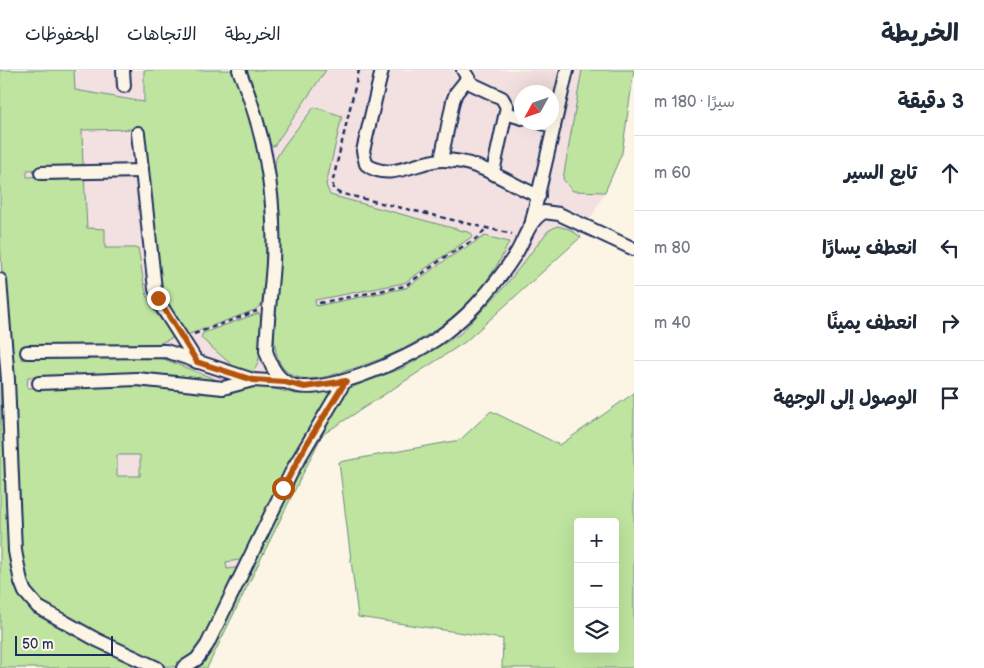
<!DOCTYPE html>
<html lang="ar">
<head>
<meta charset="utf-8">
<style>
  body { margin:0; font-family:"Balsamiq Sans","Playpen Sans Arabic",sans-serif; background:#f6f6f7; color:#1f2937; direction:rtl }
  .controls { position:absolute; right:15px; bottom:15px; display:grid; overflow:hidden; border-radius:5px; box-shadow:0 5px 20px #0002 }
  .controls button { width:45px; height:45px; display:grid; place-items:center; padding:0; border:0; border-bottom:1px solid #e0e1e3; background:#fff; color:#1f2937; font:25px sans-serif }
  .compass { position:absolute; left:514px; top:15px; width:45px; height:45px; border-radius:50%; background:#fff; box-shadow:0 5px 20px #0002; rotate:230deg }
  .scale { position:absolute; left:15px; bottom:12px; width:98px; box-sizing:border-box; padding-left:5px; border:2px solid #1b2f5e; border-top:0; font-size:14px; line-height:18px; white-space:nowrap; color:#1b2f5e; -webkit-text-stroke:4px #fcf5e5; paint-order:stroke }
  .stop { position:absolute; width:15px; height:15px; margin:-11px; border:4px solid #b45309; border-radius:50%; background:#fff }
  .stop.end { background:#b45309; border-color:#fff; box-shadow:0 1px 5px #0008 }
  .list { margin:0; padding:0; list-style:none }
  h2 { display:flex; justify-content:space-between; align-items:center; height:65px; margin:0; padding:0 20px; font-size:21px }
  h2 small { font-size:16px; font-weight:400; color:#747a83 }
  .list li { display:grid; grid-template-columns:32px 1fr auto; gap:15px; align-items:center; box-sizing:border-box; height:75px; padding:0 20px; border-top:1px solid #e0e1e3 }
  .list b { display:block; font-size:19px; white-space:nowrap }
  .list em { font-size:16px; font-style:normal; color:#747a83 }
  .icon { flex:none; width:28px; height:28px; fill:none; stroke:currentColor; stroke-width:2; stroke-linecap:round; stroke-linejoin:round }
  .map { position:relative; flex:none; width:634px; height:598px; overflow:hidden; direction:ltr }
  header { display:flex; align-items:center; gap:30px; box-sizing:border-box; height:70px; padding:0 25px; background:#fff; border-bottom:1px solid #e0e1e3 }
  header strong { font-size:24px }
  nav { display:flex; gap:28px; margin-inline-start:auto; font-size:18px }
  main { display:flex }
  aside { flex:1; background:#fff }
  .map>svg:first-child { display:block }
</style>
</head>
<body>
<header>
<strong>الخريطة</strong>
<nav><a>الخريطة</a><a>الاتجاهات</a><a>المحفوظات</a></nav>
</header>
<main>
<aside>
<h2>3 دقيقة<small>سيرًا · 180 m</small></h2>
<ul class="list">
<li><svg class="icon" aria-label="ahead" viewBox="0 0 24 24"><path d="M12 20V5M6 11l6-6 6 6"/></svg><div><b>تابع السير</b></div><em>60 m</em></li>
<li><svg class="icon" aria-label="left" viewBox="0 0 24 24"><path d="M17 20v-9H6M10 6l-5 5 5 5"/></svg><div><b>انعطف يسارًا</b></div><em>80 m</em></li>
<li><svg class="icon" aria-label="right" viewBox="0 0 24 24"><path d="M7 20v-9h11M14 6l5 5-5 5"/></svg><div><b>انعطف يمينًا</b></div><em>40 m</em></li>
<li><svg class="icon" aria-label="arrive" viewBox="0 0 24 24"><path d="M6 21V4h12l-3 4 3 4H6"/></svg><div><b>الوصول إلى الوجهة</b></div></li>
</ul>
</aside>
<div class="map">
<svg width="634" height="598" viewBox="0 0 634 598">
  <rect width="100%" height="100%" fill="#fcf5e5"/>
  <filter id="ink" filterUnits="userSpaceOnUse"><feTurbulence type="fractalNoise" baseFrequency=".02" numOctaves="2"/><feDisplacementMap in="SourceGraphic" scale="10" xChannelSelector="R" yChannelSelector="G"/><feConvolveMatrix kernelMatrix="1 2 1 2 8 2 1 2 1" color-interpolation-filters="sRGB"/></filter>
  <g filter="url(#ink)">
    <path fill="#f3e0e0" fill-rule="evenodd" d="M0 0H634L622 83 605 122 581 167 465 272 322 365 207 598H132L0 500ZM522 22H552V52H522Z"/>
    <g fill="#bee49f" stroke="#6c8a7e" fill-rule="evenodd">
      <path d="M0 0H74L75 20 144 32V0H233C260 59 268 123 266 188 266 202 267 219 263 233L255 240 187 265 164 227 160 207 144 59 82 60 83 98 27 100V107L84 105 87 158 105 159V178H138C146 221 142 235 177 266L158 274 21 276V289L159 287 222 312 74 306 28 307 27 318 107 314 257 315 296 324 335 321 246 489 226 492 227 499 243 497 200 582 180 596 172 597 156 595 40 533 23 511 0 172ZM117 385H140V406H117Z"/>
      <path d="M246 0H326L274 76H271Z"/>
      <path d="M582 0H634L622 83 605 122 573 121 563 109Z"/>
      <path d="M314 37 342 46 326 115 330 125 471 163 473 166 404 213 315 230 316 236 406 218 450 187 485 166 509 172C478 243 413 282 342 302 324 308 299 315 284 299 266 279 277 220 278 195 279 179 279 162 278 146 278 135 273 97 276 89 282 75 304 51 314 37Z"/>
      <path d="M557 156 569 159 581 167 465 272 322 365 207 598H190L286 419 342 321 403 298 460 264 506 215 548 161Z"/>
      <path d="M259 243C264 252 262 297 252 302L234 297 201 268 203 263Z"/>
      <path d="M0 255 23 523 148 598H0Z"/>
      <path d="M634 323V598H502L503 569 358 547 339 392 460 370 491 341 560 375ZM578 452H615V579H578Z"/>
    </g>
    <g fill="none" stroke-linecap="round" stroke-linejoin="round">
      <defs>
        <g id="minor">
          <path d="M123 0 124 16"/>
          <path d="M239 0C265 62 276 127 273 193 271 223 267 252 266 281 270 293 275 306 286 312 317 331 407 289 435 270 449 260 463 249 475 236 491 219 505 201 517 182 525 168 529 151 544 142L559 144 634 179"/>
          <path d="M382 0 363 81 366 94C389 113 418 90 443 90 480 90 506 113 539 126"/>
          <path d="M463 0 472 14 502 28 507 37 493 102"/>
          <path d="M506 43 522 48"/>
          <path d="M539 52 554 57"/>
          <path d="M138 63 155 219 162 237 197 292"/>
          <path d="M441 90 453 31 456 23 468 8"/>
          <path d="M41 103 142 101"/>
          <path d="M532 151 567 0"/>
          <path d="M0 210 8 310 15 481 21 512 25 522 38 537 97 570 157 598"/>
          <path d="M27 282 166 281 253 310 285 312"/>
          <path d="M39 313 137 309 223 318 253 310"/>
          <path d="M183 598 197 589 207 575 294 397 345 311"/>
        </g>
      </defs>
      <use href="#minor" stroke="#1b2f5e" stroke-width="16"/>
      <g stroke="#1b2f5e" stroke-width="2.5" stroke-dasharray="5 4" stroke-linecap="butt">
        <path d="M359 0 333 110V119L339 123 512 164"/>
        <path d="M319 233 405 216 448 185 479 167 486 158"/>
        <path d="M194 264 257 241"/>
      </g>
      <use href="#minor" stroke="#fcf5e5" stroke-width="12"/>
    </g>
  </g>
  <g fill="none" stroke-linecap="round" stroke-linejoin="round" filter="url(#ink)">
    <path stroke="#b45309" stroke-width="6" d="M158 228 197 292 253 310 285 312 305 317 346 311 306 375 283 418"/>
  </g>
</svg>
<div class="controls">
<button>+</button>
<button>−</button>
<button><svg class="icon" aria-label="layers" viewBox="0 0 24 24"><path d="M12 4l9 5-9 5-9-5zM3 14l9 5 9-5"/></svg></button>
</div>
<svg class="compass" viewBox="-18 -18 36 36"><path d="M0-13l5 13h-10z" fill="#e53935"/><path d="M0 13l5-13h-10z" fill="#747a83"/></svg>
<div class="scale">50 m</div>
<div class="stop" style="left:283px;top:418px"></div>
<div class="stop end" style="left:158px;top:228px"></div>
</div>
</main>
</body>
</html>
